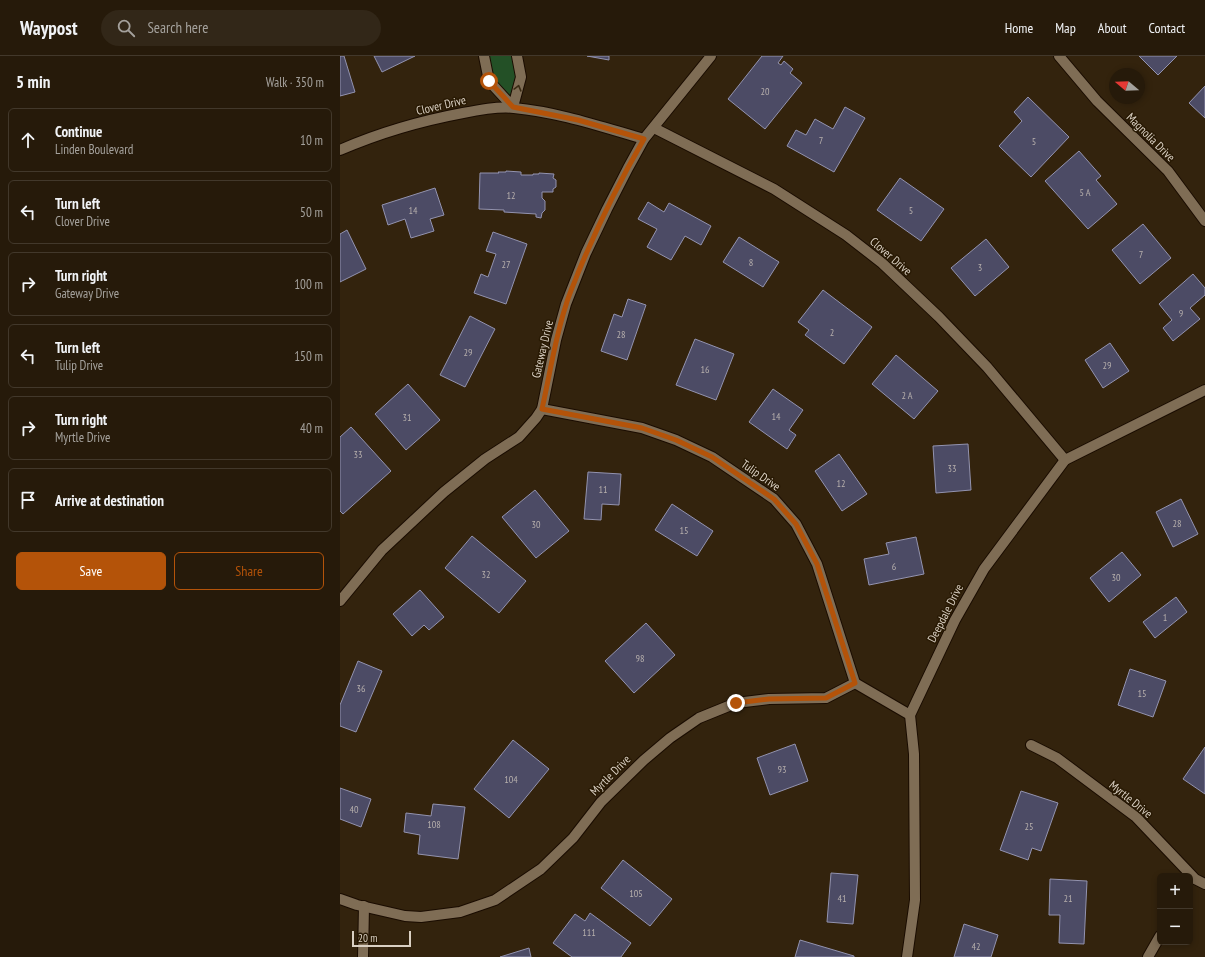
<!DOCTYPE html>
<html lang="en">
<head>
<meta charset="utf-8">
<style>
  body { margin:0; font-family:"PT Sans Narrow",sans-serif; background:#322718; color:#f1f3f6 }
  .controls { position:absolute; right:12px; bottom:12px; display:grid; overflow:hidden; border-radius:6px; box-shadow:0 2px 6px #0003 }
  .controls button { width:36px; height:36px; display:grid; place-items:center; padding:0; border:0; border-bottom:1px solid #42382b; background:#261a0a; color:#f1f3f6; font:20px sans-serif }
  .compass { position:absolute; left:769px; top:12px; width:36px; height:36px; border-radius:50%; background:#261a0a; box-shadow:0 2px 6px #0003; rotate:289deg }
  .scale { position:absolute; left:12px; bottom:10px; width:59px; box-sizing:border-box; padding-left:4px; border:2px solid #dad0c3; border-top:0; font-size:11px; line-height:14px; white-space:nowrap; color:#dad0c3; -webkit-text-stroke:3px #291a04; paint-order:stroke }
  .stop { position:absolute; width:12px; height:12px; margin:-9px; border:3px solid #b45309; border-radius:50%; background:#fff }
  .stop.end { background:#b45309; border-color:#fff; box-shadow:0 1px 4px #0008 }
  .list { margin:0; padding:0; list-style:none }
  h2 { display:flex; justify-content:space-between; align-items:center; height:52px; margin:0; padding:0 16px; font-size:17px }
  h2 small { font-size:13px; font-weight:400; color:#a4a19c }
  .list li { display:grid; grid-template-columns:26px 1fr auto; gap:12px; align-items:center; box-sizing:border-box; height:64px; margin:0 8px 8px; padding:0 8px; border:1px solid #42382b; border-radius:6px }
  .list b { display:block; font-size:15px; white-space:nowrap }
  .list p { margin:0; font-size:13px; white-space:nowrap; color:#a4a19c }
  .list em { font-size:13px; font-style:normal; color:#a4a19c }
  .actions { display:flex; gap:8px; padding:12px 16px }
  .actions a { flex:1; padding:9px 0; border:1px solid #b45309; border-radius:6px; text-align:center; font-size:14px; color:#b45309 }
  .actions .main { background:#b45309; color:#fff }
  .icon { flex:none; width:22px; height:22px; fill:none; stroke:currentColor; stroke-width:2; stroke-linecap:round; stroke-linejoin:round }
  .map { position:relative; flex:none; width:865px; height:901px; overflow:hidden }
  header { display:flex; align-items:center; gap:24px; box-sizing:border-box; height:56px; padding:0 20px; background:#261a0a; border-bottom:1px solid #42382b }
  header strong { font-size:19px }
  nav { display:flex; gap:22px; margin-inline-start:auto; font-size:14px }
  .search { width:280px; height:36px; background:#322718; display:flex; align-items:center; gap:10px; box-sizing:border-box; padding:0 14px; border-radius:22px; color:#a4a19c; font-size:15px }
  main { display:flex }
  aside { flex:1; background:#261a0a }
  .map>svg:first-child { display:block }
</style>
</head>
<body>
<header>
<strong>Waypost</strong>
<div class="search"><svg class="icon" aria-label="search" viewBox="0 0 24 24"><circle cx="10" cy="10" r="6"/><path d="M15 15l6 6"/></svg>Search here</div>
<nav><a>Home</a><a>Map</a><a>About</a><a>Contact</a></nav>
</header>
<main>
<aside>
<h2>5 min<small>Walk · 350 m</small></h2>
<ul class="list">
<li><svg class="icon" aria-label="ahead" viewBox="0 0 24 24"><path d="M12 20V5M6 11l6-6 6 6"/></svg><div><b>Continue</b><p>Linden Boulevard</p></div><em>10 m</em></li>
<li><svg class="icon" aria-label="left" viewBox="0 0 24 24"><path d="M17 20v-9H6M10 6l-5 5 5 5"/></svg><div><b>Turn left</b><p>Clover Drive</p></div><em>50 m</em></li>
<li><svg class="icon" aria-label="right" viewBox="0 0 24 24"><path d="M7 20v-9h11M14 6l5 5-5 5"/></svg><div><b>Turn right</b><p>Gateway Drive</p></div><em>100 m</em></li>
<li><svg class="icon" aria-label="left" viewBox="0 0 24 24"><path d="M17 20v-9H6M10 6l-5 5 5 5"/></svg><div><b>Turn left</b><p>Tulip Drive</p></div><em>150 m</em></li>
<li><svg class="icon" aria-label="right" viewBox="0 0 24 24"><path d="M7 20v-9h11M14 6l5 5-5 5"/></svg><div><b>Turn right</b><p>Myrtle Drive</p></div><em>40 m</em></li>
<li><svg class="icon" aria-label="arrive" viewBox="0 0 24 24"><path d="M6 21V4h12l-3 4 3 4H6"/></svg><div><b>Arrive at destination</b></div></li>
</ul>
<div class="actions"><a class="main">Save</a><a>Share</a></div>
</aside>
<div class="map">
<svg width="865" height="901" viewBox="0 0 865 901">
  <rect width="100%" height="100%" fill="#33230d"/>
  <path fill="#235026" d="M144 0H177L181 21 173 51 149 25Z"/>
  <g fill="#4c4b65" stroke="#9393af">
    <path d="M0 0H4L15 36 0 40Z"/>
    <path d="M34 0H75L42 16Z"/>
    <path d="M247 0H269V4Z"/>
    <path d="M422 0H443L438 7 441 9 444 5 453 13 450 17 462 27 425 73 388 43Z"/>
    <path d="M799 0H837L818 19Z"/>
    <path d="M865 30V62L849 47Z"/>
    <path d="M688 41 729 81 691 121 659 90 682 65 674 56Z"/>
    <path d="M505 51 525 62 494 116 447 90 456 74 466 79 475 63 493 73Z"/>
    <path d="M739 95 761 120 756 124 777 148 748 173 705 125Z"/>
    <path d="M166 115 181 116V119H193V118H199V117L214 118 213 122 216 124V131L213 133V136H202V142L205 145V154L202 157 201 162 196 161V158L164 156V154L139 153 140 117H159L158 116H166Z"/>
    <path d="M560 122 604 153 581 185 537 154Z"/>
    <path d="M95 132 104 159 90 163 94 175 71 182 65 163 48 169 42 149Z"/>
    <path d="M308 146 324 156 329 147 371 170 361 189 345 180 331 204 307 191 317 173 298 163Z"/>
    <path d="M803 168 831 202 800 228 772 194Z"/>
    <path d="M7 174 26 213 0 226V178Z"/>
    <path d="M153 176 187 188 166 248 134 237 141 218 148 221 156 198 146 195Z"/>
    <path d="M399 181 439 206 423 231 383 206Z"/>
    <path d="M646 183 669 211 635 240 611 212Z"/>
    <path d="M853 218 865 232V239L850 252 860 263 833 285 823 272 832 264 819 248Z"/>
    <path d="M483 234 532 271 504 308 465 279 469 274 458 266Z"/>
    <path d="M288 243 306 249 287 304 261 295 274 258 282 261Z"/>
    <path d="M130 260 155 273 125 331 100 319Z"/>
    <path d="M355 283 394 298 376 344 336 329Z"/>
    <path d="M770 287 789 315 763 332 745 304Z"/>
    <path d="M556 299 598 335 574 363 532 328Z"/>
    <path d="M68 328 100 364 66 394 35 358Z"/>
    <path d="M433 333 463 354 449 374 456 379 447 393 409 366Z"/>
    <path d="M11 371 51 415 3 458 0 455V381Z"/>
    <path d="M628 388 631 434 596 437 593 390Z"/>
    <path d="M499 398 527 438 502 455 475 415Z"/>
    <path d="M248 416 281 418 279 449 262 448 261 464 244 463Z"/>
    <path d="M195 434 229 475 196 502 162 461Z"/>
    <path d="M841 443 858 478 833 491 816 456Z"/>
    <path d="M332 448 373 475 357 500 315 474Z"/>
    <path d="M132 480 186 525 159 557 105 512Z"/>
    <path d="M576 481 584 518 529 529 524 503 549 498 546 487Z"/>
    <path d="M782 496 801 519 769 546 750 522Z"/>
    <path d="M80 534 104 561 89 574 84 569 72 580 53 558Z"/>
    <path d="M836 541 847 556 815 582 803 566Z"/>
    <path d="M306 567 335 599 294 637 265 605Z"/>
    <path d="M18 605 42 615 16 676 0 670V649Z"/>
    <path d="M790 613 826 625 813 661 778 649Z"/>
    <path d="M173 684 209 713 169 762 134 733Z"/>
    <path d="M455 688 468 725 430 739 417 702Z"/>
    <path d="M865 691V738L843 723Z"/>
    <path d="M0 732 31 743 21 771 0 763Z"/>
    <path d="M681 735 718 747 701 795 692 792 688 804 660 794Z"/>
    <path d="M93 748 125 751 118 803 78 798 80 779 64 776 66 757 91 760Z"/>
    <path d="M283 804 332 843 310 870 261 832Z"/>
    <path d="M491 817 518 819 513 868 487 866Z"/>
    <path d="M710 823 747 825 744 888 719 887 720 859H709Z"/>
    <path d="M250 857 291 887 281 901H232L213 887 235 858 245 865Z"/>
    <path d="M624 868 658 879 651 901H614Z"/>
    <path d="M460 884 514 900V901H455Z"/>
    <path d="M189 892 191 901H160Z"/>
  </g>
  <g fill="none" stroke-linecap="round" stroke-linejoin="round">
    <defs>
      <g id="street">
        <path d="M144 0 149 25 173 51 181 21 177 0"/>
        <path d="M719 0 757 45 828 115 865 165"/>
        <path d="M314 72 434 133 506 179 542 207 599 261 647 311 725 404"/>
        <path d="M0 94C39 77 80 65 123 57 138 54 158 50 174 52 218 56 262 71 304 83"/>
        <path d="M202 353 302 372 336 384 372 401 434 443 456 468 477 508 515 627"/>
        <path d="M0 545 42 494 104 436 145 403 179 381 196 362 202 353 216 284 226 248 246 197 267 153 288 112 304 83 371 0"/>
        <path d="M515 627 570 659"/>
        <path d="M691 689 717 702 796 761 855 823 865 828"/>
        <path d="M0 843 17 849 65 860 81 861 120 856 155 844 201 813 233 782 261 746 304 704 330 682 359 662 396 647 429 643 486 642 515 627"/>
        <path d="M23 901 24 850"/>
        <path d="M567 901 575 844 574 698 570 659 615 564 644 513 725 404 865 334"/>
        <path d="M808 901 820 880"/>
      </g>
    </defs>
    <use href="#street" stroke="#1a0c00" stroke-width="12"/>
    <use href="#street" stroke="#7f6d55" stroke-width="10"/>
  </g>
  <defs><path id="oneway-chevron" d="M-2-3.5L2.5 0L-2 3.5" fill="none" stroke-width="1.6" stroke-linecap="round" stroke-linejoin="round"/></defs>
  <use stroke="#3a2b14" href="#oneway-chevron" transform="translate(178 32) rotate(-75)"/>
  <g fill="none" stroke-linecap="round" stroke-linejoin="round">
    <path stroke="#b45309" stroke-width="5" d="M149 25 173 51 238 64 304 83C279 126 257 171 238 217 234 228 229 238 226 249 215 282 210 318 202 353L302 372 336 384 372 401 434 443 456 468 477 508 515 627 486 642 429 643 396 647"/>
  </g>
  <g text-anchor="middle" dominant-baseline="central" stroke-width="3" stroke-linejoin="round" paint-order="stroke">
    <g font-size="10" fill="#b6afac">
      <text x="425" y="35">20</text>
      <text x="481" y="84">7</text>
      <text x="694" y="85">5</text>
      <text x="745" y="136">5 A</text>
      <text x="171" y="139">12</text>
      <text x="73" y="154">14</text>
      <text x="571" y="154">5</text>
      <text x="801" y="198">7</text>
      <text x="411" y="206">8</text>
      <text x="166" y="208">27</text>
      <text x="640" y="211">3</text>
      <text x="841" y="257">9</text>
      <text x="492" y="276">2</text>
      <text x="281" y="278">28</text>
      <text x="128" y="296">29</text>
      <text x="767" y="309">29</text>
      <text x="365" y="313">16</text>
      <text x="567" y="339">2 A</text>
      <text x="436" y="360">14</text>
      <text x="67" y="361">31</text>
      <text x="18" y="398">33</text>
      <text x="612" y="412">33</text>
      <text x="501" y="427">12</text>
      <text x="263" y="433">11</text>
      <text x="837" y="467">28</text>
      <text x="196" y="468">30</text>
      <text x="344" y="474">15</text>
      <text x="554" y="510">6</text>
      <text x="146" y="518">32</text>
      <text x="776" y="521">30</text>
      <text x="825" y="561">1</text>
      <text x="300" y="602">98</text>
      <text x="21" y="632">36</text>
      <text x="802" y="637">15</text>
      <text x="442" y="713">93</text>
      <text x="171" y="723">104</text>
      <text x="14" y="753">40</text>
      <text x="94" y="768">108</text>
      <text x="689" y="770">25</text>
      <text x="296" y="837">105</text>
      <text x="502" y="842">41</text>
      <text x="728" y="842">21</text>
      <text x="249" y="876">111</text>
      <text x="636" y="890">42</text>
    </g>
    <g font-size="12" fill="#dad0c3" stroke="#291a04">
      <text transform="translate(101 49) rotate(-13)">Clover Drive</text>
      <text transform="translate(811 81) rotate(45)">Magnolia Drive</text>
      <text transform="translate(551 200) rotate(41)">Clover Drive</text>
      <text transform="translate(202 293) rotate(-77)">Gateway Drive</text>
      <text transform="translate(421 419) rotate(35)">Tulip Drive</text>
      <text transform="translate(605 557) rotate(-63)">Deepdale Drive</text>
      <text transform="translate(270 719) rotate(-45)">Myrtle Drive</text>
      <text transform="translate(791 743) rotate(39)">Myrtle Drive</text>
    </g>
  </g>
</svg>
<div class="controls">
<button>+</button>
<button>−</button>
</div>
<svg class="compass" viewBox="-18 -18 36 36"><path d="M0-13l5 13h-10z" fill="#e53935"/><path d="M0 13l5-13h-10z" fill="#a4a19c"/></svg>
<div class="scale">20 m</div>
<div class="stop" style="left:149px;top:25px"></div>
<div class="stop end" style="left:396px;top:647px"></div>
</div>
</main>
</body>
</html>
